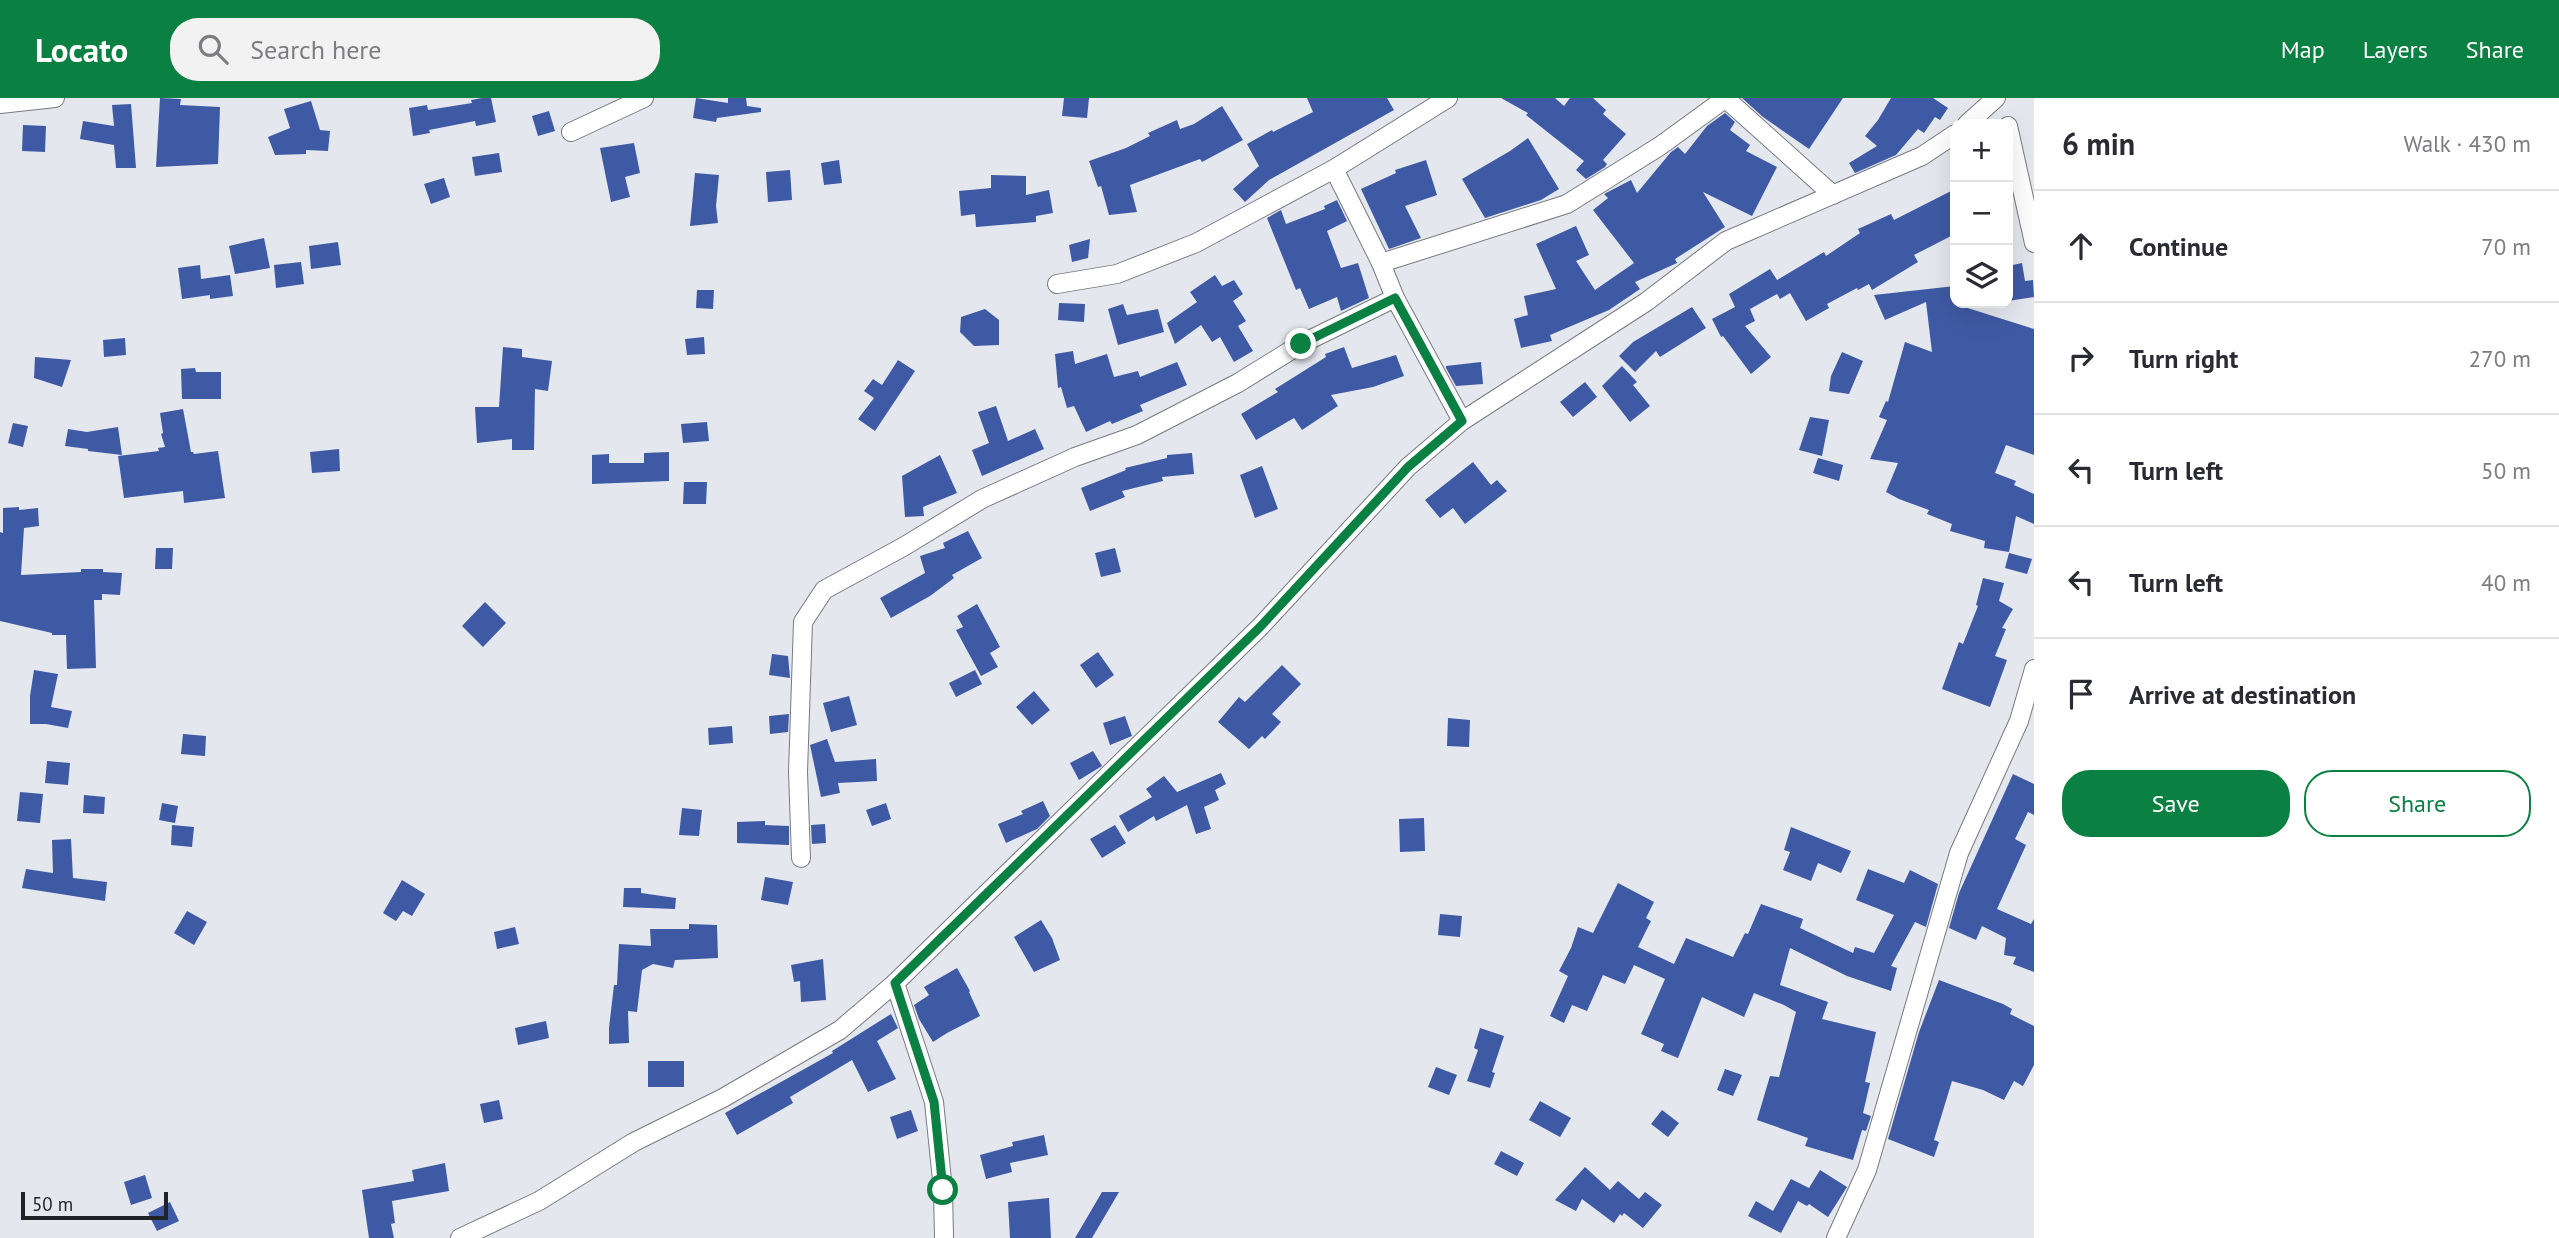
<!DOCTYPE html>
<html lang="en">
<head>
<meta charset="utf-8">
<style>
  body { margin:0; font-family:"PT Sans",sans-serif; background:#f2f2f3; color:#2b2b33 }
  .controls { position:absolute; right:21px; top:21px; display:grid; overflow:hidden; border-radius:14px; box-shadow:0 7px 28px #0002 }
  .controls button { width:63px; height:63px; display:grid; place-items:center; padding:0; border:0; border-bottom:2px solid #e1e1e2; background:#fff; color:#2b2b33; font:35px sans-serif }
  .scale { position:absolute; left:21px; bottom:18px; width:147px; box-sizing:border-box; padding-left:7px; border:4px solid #212224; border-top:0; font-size:19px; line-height:24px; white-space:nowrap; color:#212224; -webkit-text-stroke:5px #e4e7ee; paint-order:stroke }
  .stop { position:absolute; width:21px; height:21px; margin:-16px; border:5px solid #0b8043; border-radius:50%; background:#fff }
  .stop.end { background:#0b8043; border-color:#fff; box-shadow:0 2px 7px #0008 }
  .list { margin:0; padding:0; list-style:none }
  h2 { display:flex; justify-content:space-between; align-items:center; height:91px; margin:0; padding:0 28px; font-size:30px }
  h2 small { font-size:23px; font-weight:400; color:#7c7c81 }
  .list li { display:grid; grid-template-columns:46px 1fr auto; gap:21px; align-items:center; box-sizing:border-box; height:112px; padding:0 28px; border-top:2px solid #e1e1e2 }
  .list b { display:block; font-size:26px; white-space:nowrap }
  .list em { font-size:23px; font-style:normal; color:#7c7c81 }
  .actions { display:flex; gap:14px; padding:21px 28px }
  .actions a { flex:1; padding:16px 0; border:2px solid #0b8043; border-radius:28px; text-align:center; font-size:24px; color:#0b8043 }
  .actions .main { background:#0b8043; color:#fff }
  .icon { flex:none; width:38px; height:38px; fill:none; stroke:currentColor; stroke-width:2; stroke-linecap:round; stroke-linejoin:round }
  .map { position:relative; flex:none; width:2034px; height:1140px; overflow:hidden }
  header { display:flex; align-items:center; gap:42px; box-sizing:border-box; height:98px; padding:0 35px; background:#0b8043; color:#fff }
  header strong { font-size:33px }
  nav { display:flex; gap:38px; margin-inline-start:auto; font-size:24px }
  .search { width:490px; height:63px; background:#f2f2f3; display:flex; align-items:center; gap:18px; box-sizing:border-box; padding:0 24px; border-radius:28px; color:#7c7c81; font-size:26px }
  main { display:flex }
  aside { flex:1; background:#fff }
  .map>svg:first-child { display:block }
</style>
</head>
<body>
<header>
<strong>Locato</strong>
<div class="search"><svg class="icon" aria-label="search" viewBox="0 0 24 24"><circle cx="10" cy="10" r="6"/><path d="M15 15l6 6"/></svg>Search here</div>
<nav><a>Map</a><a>Layers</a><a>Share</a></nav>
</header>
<main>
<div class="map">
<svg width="2034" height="1140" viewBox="0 0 2034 1140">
  <rect width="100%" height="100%" fill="#e4e7ee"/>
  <g fill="#3f5aa5">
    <path d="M160 0 181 1 180 7 220 9 218 66 156 69Z"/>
    <path d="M482 0H491L496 24 476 28 475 23 429 32 430 35 413 38 409 10 427 7 428 12 472 5 471 2Z"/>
    <path d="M696 0 728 5V0H746L747 8 761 10V14L717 20 716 24 693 20Z"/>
    <path d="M1064 0H1089L1087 20 1062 18Z"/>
    <path d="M1307 0H1387L1394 12 1269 82 1245 104 1233 91 1259 68 1247 46 1272 32 1273 34 1313 14Z"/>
    <path d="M1501 0H1555L1564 8 1570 0H1593L1606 12 1603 16 1626 36 1603 62 1607 66 1605 69 1586 81 1576 72 1584 63 1526 17 1528 15Z"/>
    <path d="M1742 0H1843L1809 51 1763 19Z"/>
    <path d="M1891 0H1933L1948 10 1940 22 1935 19 1924 35 1918 31 1896 57 1855 75 1849 65 1877 48 1865 38 1878 22Z"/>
    <path d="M311 3 320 32 330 33 328 53 306 52V56L275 57 268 39 290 30 284 11Z"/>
    <path d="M131 6 136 70H116L114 47 80 41 83 23 114 28 112 7Z"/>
    <path d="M1222 8 1243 42 1202 64 1200 61 1130 87 1137 114 1109 117 1101 88 1098 89 1089 63 1126 50 1150 38 1148 35 1177 22 1180 31 1194 26Z"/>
    <path d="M549 13 555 33 538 38 532 18Z"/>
    <path d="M1725 15 1735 24 1730 32 1750 47 1746 53 1777 69 1752 118 1703 94 1725 129 1675 161 1677 165 1635 184 1640 191 1609 212 1550 237 1552 243 1521 250 1514 221 1528 217 1524 198 1556 191 1536 146 1576 128 1589 157 1576 163 1595 192 1634 165 1593 112 1608 100 1604 96 1631 82 1637 95 1671 54 1678 49 1685 56 1707 28Z"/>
    <path d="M23 27 46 28 45 54 22 53Z"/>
    <path d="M1528 40 1559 91 1541 102 1485 120 1462 81 1510 53Z"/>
    <path d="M634 45 640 75 625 79 630 99 611 104 600 50Z"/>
    <path d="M499 55 502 74 475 78 472 59Z"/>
    <path d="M839 62 842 85 824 87 821 65Z"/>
    <path d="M1426 62 1437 97 1405 108 1421 140 1389 151 1361 91 1396 75 1395 72Z"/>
    <path d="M790 72 792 102 768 104 766 74Z"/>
    <path d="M695 75 719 77 716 108 718 125 690 128Z"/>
    <path d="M991 77 1026 78V97L1049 92 1053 115 1036 118V124L976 129 975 116 961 118 959 93 991 90Z"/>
    <path d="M444 80 450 99 431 106 424 86Z"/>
    <path d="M1955 91V136L1914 157 1918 164 1872 192 1869 186 1858 192 1857 190 1827 206 1829 210 1806 223 1790 195 1780 201 1777 196 1750 211 1755 223 1745 228 1771 259 1751 276 1723 238 1721 239 1712 221 1735 209 1729 196 1770 171 1777 182 1824 154 1826 158 1860 135 1858 131 1891 116 1894 122Z"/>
    <path d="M1337 102 1347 123 1327 133 1341 170 1358 165 1369 200 1341 213 1337 199 1309 211 1300 190 1296 192 1267 120 1281 112 1286 126 1325 111 1324 108Z"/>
    <path d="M264 140 270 170 235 176 229 148Z"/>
    <path d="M1090 141 1088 160 1072 164 1069 147Z"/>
    <path d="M338 144 341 167 311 171 309 148Z"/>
    <path d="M301 164 304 186 276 190 274 167Z"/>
    <path d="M2022 165 2025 183 2033 182 2034 199 2008 203V168Z"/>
    <path d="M200 167 201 181 230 177 233 198 210 201V197L182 201 178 170Z"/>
    <path d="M1215 177 1222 188 1234 182 1243 196 1233 203 1246 223 1238 228 1253 253 1234 264 1220 239 1212 244 1201 227 1175 246 1167 225 1197 204 1190 194Z"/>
    <path d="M1955 188V206L2034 231V357L2006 347 1995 375 2016 383 2014 387 2034 396V426L2016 418 2009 454 1984 450 1985 443 1950 433 1952 426 1927 416 1929 412 1899 401 1886 394 1898 365 1870 361 1887 322 1879 319 1886 303 1888 304 1905 244 1932 254 1926 204 1885 222 1874 197Z"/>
    <path d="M697 192H714L713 211 696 210Z"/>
    <path d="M1059 205 1085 206 1084 224 1058 222Z"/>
    <path d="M1123 206 1127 217 1158 211 1164 234 1118 247 1108 211Z"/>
    <path d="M1692 209 1706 230 1660 259 1656 253 1635 274 1619 258 1633 244Z"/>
    <path d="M985 211 999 222V247L974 248 960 234 961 219Z"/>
    <path d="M704 239 705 256 687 257 685 241Z"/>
    <path d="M125 240 126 257 104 259 103 242Z"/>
    <path d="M503 249 522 251V259L552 263 548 293 535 291 534 352H512V341L477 345 475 309H499Z"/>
    <path d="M1344 249 1352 270 1396 257 1404 278 1373 289 1331 297 1338 308 1302 332 1294 320 1256 342 1241 316 1278 294 1275 291 1326 259 1325 256Z"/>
    <path d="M1073 253 1075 266 1107 256 1114 279 1138 273 1140 279 1177 264 1187 287 1140 307 1143 313 1112 326 1110 323 1086 334 1074 308 1067 310 1061 289 1058 290 1055 256Z"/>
    <path d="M1842 254 1863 263 1849 296 1829 293 1831 278Z"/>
    <path d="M35 259 71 262 62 289 34 280Z"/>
    <path d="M898 262 915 273 875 333 858 321 874 300 864 293 873 281 882 287Z"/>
    <path d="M1481 264 1483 286 1456 288 1446 270V268Z"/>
    <path d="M1622 268 1637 284 1633 287 1650 308 1630 324 1602 288Z"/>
    <path d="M195 270 196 274H221V301H182L181 271Z"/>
    <path d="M1585 284 1597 299 1573 319 1560 304Z"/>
    <path d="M996 308 1008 343 1035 331 1044 351 982 378 972 352 989 345 978 314Z"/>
    <path d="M183 311 191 354H193L194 356 218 353 225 400 184 405 183 393 124 400 118 358 159 353 158 350 165 349 161 336 163 335 160 315Z"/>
    <path d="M1810 319 1829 322 1822 358 1799 352Z"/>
    <path d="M707 324 709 343 683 345 681 326Z"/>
    <path d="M13 325 28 328 23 349 8 345Z"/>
    <path d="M118 329 122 357 88 353V351L65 348 68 331 87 334Z"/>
    <path d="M339 351 340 373 312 375 310 354Z"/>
    <path d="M669 354V383L592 386V357L609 356V365H644V355Z"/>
    <path d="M1192 355 1194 376 1162 379 1163 383 1122 393 1125 399 1090 413 1081 390 1126 372 1125 370 1167 360V357Z"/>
    <path d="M940 357 957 395 923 409 924 418 905 419 902 378Z"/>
    <path d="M1818 360 1843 367 1839 383 1813 375Z"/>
    <path d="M1473 364 1491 387 1497 382 1507 393 1465 426 1453 410 1440 420 1425 402Z"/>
    <path d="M1262 368 1278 411 1255 420 1240 377Z"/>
    <path d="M684 384H707L706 406H683Z"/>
    <path d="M19 409V412L38 410 39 428 24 430 21 477 81 474V471H103V474L122 475 120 497 102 496V502H94L96 570 67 571 66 537H52V535L0 523V434L3 435V410Z"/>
    <path d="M968 433 982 460 952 477 954 480 930 498 891 520 880 500 925 475 920 458 945 450 943 445Z"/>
    <path d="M156 450H173L172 471H155Z"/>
    <path d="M1115 450 1121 474 1101 479 1095 455Z"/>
    <path d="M2009 455 2032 461 2027 476 2005 470Z"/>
    <path d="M1983 480 2004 485 1999 503 2013 511 2002 530 2006 531 1995 558 2007 562 1990 609 1942 591 1959 544 1963 546 1978 508 1976 507Z"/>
    <path d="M485 504 506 525 483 549 462 528Z"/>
    <path d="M977 506 1000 549 990 555 998 569 981 578 956 532 963 529 957 518Z"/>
    <path d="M1098 554 1114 577 1096 590 1080 567Z"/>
    <path d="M772 556 788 558 790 580 769 577Z"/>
    <path d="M1282 567 1301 586 1272 616 1281 624 1265 641 1262 638 1249 651 1218 624 1239 599 1245 604Z"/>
    <path d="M34 572 58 576 51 609 72 613 68 630 46 626H30V598Z"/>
    <path d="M975 572 982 586 956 599 949 585Z"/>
    <path d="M1034 593 1050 612 1032 627 1016 609Z"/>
    <path d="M849 598 857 627 831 634 823 605Z"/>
    <path d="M789 616 788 634 770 636 769 618Z"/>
    <path d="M1125 618 1132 638 1110 647 1103 625Z"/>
    <path d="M1448 620 1470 622 1469 649 1447 648Z"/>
    <path d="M732 628 733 645 709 647 708 630Z"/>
    <path d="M183 636 206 638 205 658 181 656Z"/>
    <path d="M827 641 835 664 876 661 877 683 838 685 840 695 821 699 810 647Z"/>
    <path d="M1093 653 1102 668 1079 682 1070 665Z"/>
    <path d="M47 663 70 665 68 687 45 685Z"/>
    <path d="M1221 675 1226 686 1215 692 1219 702 1204 709 1211 731 1196 736 1187 707 1156 723 1154 718 1128 734 1119 718 1152 699 1146 691 1164 678 1177 694Z"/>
    <path d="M2013 676 2034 686V717L2028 714 2015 741 2026 747 1997 811 2031 826 2034 821V874L2013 866 2016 859 2004 857 2006 840 1982 828 1976 842 1949 830 1959 795Z"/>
    <path d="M20 694 43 696 40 725 17 723Z"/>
    <path d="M84 697 105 699 104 716 83 715Z"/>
    <path d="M1043 703 1050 718 1037 731 1006 745 998 726 1023 716 1021 713Z"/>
    <path d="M162 705 178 708 175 725 159 722Z"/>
    <path d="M886 705 891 721 872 728 866 712Z"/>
    <path d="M682 710 702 712 699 738 679 737Z"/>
    <path d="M1424 720 1425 753 1400 754 1399 721Z"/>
    <path d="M765 723V727L789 728V747L737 745V724Z"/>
    <path d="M825 726 826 745 812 746 811 727Z"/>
    <path d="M172 727 194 729 192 749 171 747Z"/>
    <path d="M1115 727 1126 745 1102 760 1090 741Z"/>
    <path d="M1791 729 1851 753 1841 775 1818 765 1811 783 1783 772 1790 754 1784 752Z"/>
    <path d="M71 741 73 780 107 784 105 803 22 790 26 771 53 775 52 742Z"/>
    <path d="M1868 771 1904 785 1910 772 1938 786 1926 829 1915 824 1891 868 1897 870 1891 893 1847 878 1790 850 1780 887 1828 904 1822 921 1876 934 1865 984 1870 985 1863 1015 1871 1018 1866 1033 1862 1032 1853 1062 1805 1048 1808 1040 1757 1022 1770 978 1779 979 1796 914 1784 907 1754 895 1744 919 1702 899 1678 960 1661 953 1664 946 1641 936 1665 881 1634 867 1625 886 1603 877 1587 913 1572 907 1564 925 1550 918 1568 878 1559 873 1571 850 1578 829 1593 835 1618 785 1654 804 1646 820 1651 823 1638 849 1674 866 1686 840 1733 859 1745 835 1748 836 1761 806 1803 821 1800 830 1853 855 1855 849 1874 855 1894 817 1856 802Z"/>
    <path d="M765 779 793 784 788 807 761 802Z"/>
    <path d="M402 782 425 796 412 818 403 813 396 823 383 815Z"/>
    <path d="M624 790H641V795L676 800 675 811 623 809Z"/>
    <path d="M187 813 207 824 194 847 174 835Z"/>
    <path d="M1440 816 1462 818 1460 839 1438 837Z"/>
    <path d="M1041 822 1052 840 1060 862 1034 874 1014 839Z"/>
    <path d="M689 826 717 827 718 860 675 862 673 870 653 866 642 872 637 914 628 913 629 945 609 946V930L614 887H617L619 846 651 848 650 831H689Z"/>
    <path d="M515 829 519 846 497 851 494 834Z"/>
    <path d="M823 861 826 902 801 904 800 883 794 884 791 867Z"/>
    <path d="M957 870 970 893 969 894 980 918 947 935 933 944 919 921 914 907 929 897 924 889Z"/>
    <path d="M1939 882 2003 906 2012 911 2010 916 2034 928V967L2023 988 2014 983 2004 1002 1983 992 1952 983 1934 1042 1939 1044 1934 1059 1888 1041 1919 934Z"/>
    <path d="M891 916 898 930 877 943 896 981 868 994 852 962 790 999 793 1005 737 1037 725 1015 833 955 832 953Z"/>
    <path d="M546 923 549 940 518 947 515 930Z"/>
    <path d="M1480 930 1504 938 1492 974 1495 975 1490 990 1467 983 1478 952 1474 950Z"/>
    <rect x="648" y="963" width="36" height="26"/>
    <path d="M1436 969 1457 977 1449 997 1428 989Z"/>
    <path d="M1725 971 1742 977 1733 998 1717 992Z"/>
    <path d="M499 1002 503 1021 484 1025 480 1006Z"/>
    <path d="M1540 1003 1571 1020 1560 1039 1529 1022Z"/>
    <path d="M911 1012 918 1033 897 1041 890 1019Z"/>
    <path d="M1662 1012 1679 1025 1668 1039 1651 1026Z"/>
    <path d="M1044 1037 1048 1057 1010 1065 1012 1074 986 1081 980 1057 1013 1048 1012 1044Z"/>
    <path d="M1501 1053 1524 1065 1517 1078 1494 1066Z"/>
    <path d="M445 1065 449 1093 392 1103 395 1125 391 1126 394 1140H369L362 1092 414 1083 412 1072Z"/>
    <path d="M1585 1069 1610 1092 1618 1083 1639 1101 1645 1094 1662 1107 1643 1130 1624 1115 1622 1118 1620 1116 1614 1125 1582 1101 1576 1113 1555 1102Z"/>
    <path d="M1820 1072 1847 1089 1828 1119 1809 1106 1807 1108 1798 1103 1781 1135 1748 1118 1756 1103 1773 1113 1791 1081 1809 1090Z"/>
    <path d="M145 1077 152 1100 131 1107 124 1084Z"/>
    <path d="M1102 1094H1119L1092 1140H1075Z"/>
    <path d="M1049 1100 1051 1140H1010L1008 1104Z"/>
    <path d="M170 1104 179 1123 157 1133 148 1115Z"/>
  </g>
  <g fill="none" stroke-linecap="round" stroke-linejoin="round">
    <defs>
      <g id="street">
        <path d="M1725 0 1833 97"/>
        <path d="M0 6 55 0"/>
        <path d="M1967 26 1996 0"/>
        <path d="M2008 28 2034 145"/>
        <path d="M571 34 644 0"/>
        <path d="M1334 71 1381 165 1395 200 1462 323"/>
        <path d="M1381 165 1567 106 1660 48 1726 0"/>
        <path d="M1057 186 1117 176 1196 145 1334 71 1448 0"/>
        <path d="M801 760 798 674 803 524 824 492 903 449 982 401 1075 359 1137 337 1238 285 1301 246 1395 200"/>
        <path d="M895 885 934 1004 943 1092 944 1140"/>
        <path d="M460 1140 539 1103 634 1044 723 1000 840 932 895 885 1260 529 1408 369 1462 323 1646 204 1726 143 1922 58 1955 36"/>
        <path d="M1836 1140 1867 1072 1959 755 2019 623 2034 571"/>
      </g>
    </defs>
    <use href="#street" stroke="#787a80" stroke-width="20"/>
    <use href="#street" stroke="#fff" stroke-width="18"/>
  </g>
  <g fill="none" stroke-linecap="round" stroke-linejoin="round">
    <path stroke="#0b8043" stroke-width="9" d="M943 1092 934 1004 895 885 1260 529 1408 369 1462 323 1395 200 1301 246"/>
  </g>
</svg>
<div class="controls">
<button>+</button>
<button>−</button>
<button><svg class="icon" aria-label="layers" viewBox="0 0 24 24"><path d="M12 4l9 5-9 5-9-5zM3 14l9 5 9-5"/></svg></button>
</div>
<div class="scale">50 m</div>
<div class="stop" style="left:943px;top:1092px"></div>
<div class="stop end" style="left:1301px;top:246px"></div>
</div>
<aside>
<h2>6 min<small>Walk · 430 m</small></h2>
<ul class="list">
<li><svg class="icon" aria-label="ahead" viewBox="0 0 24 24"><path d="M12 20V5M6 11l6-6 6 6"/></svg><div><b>Continue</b></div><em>70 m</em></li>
<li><svg class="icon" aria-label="right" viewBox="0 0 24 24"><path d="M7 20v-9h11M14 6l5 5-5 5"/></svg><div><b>Turn right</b></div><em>270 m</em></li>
<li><svg class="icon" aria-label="left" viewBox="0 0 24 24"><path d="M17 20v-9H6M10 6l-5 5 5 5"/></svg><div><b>Turn left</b></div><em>50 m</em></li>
<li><svg class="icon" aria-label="left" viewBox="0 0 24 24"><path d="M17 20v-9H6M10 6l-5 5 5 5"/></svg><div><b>Turn left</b></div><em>40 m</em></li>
<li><svg class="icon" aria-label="arrive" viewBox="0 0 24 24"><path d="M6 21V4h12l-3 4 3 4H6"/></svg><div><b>Arrive at destination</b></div></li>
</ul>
<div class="actions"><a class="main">Save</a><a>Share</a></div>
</aside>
</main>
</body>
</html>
